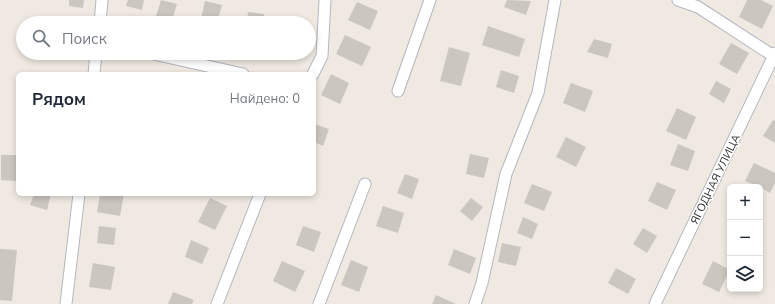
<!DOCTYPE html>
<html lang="ru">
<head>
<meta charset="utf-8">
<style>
  body { margin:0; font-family:Mulish,sans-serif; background:#f2f2f3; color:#1f2937 }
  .controls { position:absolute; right:12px; bottom:12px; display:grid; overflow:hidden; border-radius:6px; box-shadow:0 2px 6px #0003 }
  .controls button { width:36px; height:36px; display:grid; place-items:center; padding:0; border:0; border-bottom:1px solid #e0e1e3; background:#fff; color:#1f2937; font:20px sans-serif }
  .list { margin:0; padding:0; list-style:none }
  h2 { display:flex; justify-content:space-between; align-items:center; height:52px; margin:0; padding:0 16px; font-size:17px }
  h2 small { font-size:13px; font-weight:400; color:#747a83 }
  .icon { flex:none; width:22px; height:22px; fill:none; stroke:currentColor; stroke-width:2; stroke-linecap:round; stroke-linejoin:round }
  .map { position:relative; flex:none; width:775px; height:304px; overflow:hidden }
  .search { position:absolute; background:#fff; box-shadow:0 2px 6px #0003; left:16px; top:16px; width:300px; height:44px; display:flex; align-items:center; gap:10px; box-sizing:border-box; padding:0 14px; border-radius:22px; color:#747a83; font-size:15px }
  .panel { position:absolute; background:#fff; box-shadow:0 2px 6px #0003; left:16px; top:72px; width:300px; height:124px; border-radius:6px }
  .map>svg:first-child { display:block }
</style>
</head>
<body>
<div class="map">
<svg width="775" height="304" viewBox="0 0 775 304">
  <rect width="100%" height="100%" fill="#efe9e1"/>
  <g fill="#cbc7bf">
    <path d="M69 0H84L83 8 69 6Z"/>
    <path d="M128 0H144L142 10 126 6Z"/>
    <path d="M161 0 177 4 171 23H154Z"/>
    <path d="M507 0 531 1 526 15 504 7Z"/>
    <path d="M747 0H761L773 6 762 29 739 17Z"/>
    <path d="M205 1 222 5 217 23H200Z"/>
    <path d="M357 2 378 11 370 30 348 20Z"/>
    <path d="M248 12 264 14V23H247Z"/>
    <path d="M488 26 525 39 519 57 482 45Z"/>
    <path d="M345 35 371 47 362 66 336 54Z"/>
    <path d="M594 39 612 44 608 58 587 52Z"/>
    <path d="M731 43 749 53 737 74 719 64Z"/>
    <path d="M449 47 470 53 461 86 440 81Z"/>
    <path d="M501 70 519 76 514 93 496 87Z"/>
    <path d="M331 74 349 83 340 104 321 95Z"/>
    <path d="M716 81 731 89 724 103 709 94Z"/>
    <path d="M571 83 593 91 585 112 563 103Z"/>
    <path d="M677 108 696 117 686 140 666 131Z"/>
    <path d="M773 120 775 121V143L763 136Z"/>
    <path d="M314 124 329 129 323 146 314 142Z"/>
    <path d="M566 137 586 147 576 167 556 157Z"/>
    <path d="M678 144 695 151 688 171 670 165Z"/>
    <path d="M470 154 489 158 484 178 466 174Z"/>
    <path d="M1 155H16V181L1 180Z"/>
    <path d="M754 163 775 173V183L770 193 760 187 745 181Z"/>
    <path d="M405 174 419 179 412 199 397 193Z"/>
    <path d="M657 182 676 190 667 210 648 201Z"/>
    <path d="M532 184 552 192 544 211 524 203Z"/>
    <path d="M34 194H51L47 210 30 205Z"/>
    <path d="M100 194H124L120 216 97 212Z"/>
    <path d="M210 198 227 206 215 230 198 222Z"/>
    <path d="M471 198 483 207 472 221 460 211Z"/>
    <path d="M383 206 404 213 398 233 376 226Z"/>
    <path d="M523 217 538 224 532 239 517 233Z"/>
    <path d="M99 226 116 228 114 245 97 243Z"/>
    <path d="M303 226 321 232 314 252 296 245Z"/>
    <path d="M643 228 657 236 647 253 633 244Z"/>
    <path d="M191 240 209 248 202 264 185 257Z"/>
    <path d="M502 243 521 247 516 266 498 262Z"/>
    <path d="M0 249 17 250 12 301 0 300Z"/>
    <path d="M454 249 476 258 470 274 448 265Z"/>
    <path d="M351 260 368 267 359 292 341 285Z"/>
    <path d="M282 261 305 271 295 292 273 281Z"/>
    <path d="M713 261 730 270 719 292 702 284Z"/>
    <path d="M93 263 115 267 111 290 89 287Z"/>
    <path d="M616 268 636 279 628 294 608 283Z"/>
    <path d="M173 292 194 300 192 304H168Z"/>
    <path d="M436 295 456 304H432Z"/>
  </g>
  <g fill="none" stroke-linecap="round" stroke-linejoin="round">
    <defs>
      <g id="minor">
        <path d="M678 0 698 7 775 57"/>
        <path d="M100 23 102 0"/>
        <path d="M149 53 243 74"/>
        <path d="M94 74 96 53"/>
        <path d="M313 74 322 56 325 0"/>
        <path d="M398 91 430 0"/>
        <path d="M66 304 79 194"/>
        <path d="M217 304 260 194"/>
        <path d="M319 304 365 184"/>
        <path d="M475 304 482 283 506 174 538 93 555 0"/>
        <path d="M655 304 775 53"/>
      </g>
    </defs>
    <use href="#minor" stroke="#b4b7c1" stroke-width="13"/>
    <use href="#minor" stroke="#fff" stroke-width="11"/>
  </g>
  <g text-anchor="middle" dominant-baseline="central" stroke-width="3" stroke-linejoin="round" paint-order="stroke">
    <g font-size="11" fill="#2e2e2e" stroke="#fff">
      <text transform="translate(715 179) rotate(-64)">ЯГОДНАЯ УЛИЦА</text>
    </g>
  </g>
</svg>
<div class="controls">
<button>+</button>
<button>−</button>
<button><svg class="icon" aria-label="layers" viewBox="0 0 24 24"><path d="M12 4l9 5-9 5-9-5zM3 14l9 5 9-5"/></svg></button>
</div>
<div class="search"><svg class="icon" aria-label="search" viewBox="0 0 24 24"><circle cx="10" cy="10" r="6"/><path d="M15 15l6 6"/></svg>Поиск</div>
<section class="panel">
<h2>Рядом<small>Найдено: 0</small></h2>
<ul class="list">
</ul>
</section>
</div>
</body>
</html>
